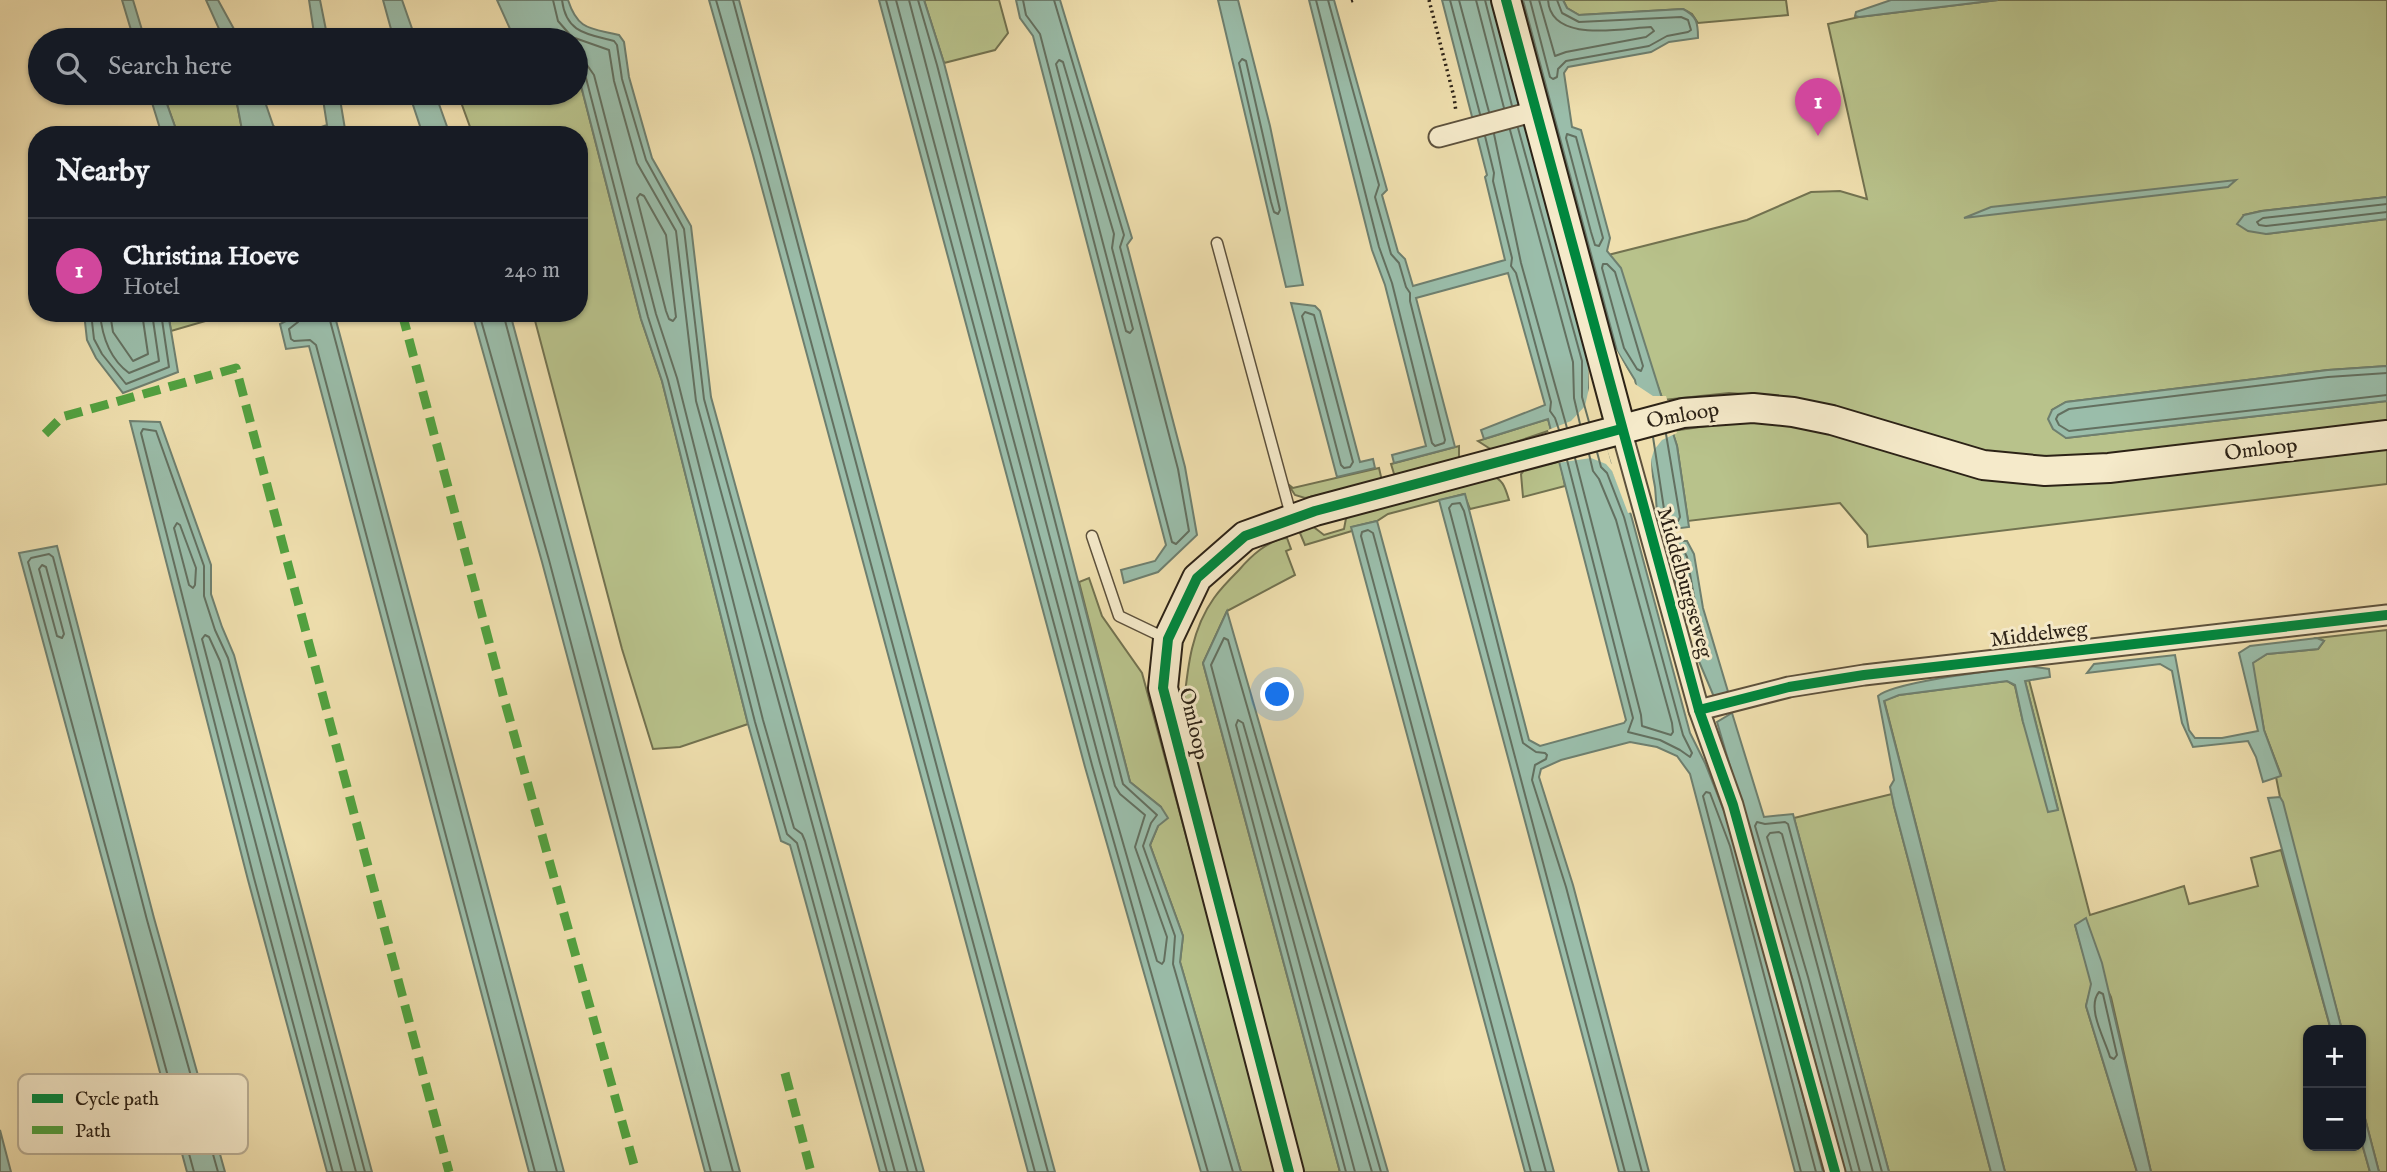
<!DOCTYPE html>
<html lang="en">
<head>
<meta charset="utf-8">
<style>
  body { margin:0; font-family:"IM FELL English",serif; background:#242831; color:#f1f3f6 }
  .controls { position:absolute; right:21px; bottom:21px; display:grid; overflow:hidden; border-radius:14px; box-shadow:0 2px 5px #0004 }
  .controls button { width:63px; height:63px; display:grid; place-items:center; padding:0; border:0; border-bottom:2px solid #363941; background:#171b24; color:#f1f3f6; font:35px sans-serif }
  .you { position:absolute; left:1278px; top:695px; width:24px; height:24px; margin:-18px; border:5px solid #fff; border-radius:50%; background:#1a73e8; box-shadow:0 0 0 10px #1a73e833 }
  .badge { display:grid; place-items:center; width:46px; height:46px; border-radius:50%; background:#2563eb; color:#fff; font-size:23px; font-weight:700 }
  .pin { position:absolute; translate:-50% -58px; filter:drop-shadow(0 2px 4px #0008) }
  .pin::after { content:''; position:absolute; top:37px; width:24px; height:21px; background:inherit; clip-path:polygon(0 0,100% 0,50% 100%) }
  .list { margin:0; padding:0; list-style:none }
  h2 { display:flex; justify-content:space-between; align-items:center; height:91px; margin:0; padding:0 28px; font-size:30px }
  h2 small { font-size:23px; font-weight:400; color:#9ea1a6 }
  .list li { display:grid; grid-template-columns:46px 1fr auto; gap:21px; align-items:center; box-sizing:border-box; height:105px; padding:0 28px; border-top:2px solid #363941 }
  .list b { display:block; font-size:26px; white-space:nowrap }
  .list p { margin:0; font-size:23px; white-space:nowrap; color:#9ea1a6 }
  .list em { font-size:23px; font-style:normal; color:#9ea1a6 }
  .icon { flex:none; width:38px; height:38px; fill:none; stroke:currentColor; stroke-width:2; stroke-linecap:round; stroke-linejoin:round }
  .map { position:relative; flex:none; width:2387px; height:1172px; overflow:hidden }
  .search { position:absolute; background:#171b24; box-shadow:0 2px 5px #0004; left:28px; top:28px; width:560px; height:77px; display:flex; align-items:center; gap:18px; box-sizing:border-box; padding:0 24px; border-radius:38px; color:#9ea1a6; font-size:26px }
  .panel { position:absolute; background:#171b24; box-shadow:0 2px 5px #0004; left:28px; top:126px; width:560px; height:196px; border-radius:28px }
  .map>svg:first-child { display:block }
</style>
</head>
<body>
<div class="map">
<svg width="2387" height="1172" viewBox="0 0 2387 1172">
  <rect width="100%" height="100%" fill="#efdfae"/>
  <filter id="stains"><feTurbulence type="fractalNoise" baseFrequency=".00286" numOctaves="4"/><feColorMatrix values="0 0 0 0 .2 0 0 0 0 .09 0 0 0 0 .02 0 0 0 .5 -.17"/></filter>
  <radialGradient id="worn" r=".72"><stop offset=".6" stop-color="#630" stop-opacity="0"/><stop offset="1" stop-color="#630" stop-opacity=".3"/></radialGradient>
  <g fill="#b8c28b" stroke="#727250" stroke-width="2">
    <path d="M924 0H999L1008 33 995 50 944 63Z"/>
    <path d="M1563 0H1786L1788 15 1698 23 1692 14 1683 9 1579 15 1567 8Z"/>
    <path d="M1998 0H2387V197L2261 211 2244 215 2266 234 2387 219V366L2328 370 2066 402 2052 410 2066 438 2387 401V426L2067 461 1989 455 1791 397 1729 393 1663 400 1608 255 1747 220 1811 192 1840 191 1867 199 1828 24 1859 17Z"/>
    <path d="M576 66 641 319 662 381 748 724 680 747 653 749 622 649 533 313H579V189L586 174 579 159V135H473L458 94 576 93Z"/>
    <path d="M163 93H235L243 135H178Z"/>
    <path d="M168 313H233L171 331Z"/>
    <path d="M1548 419 1551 430 1492 450 1478 441Z"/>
    <path d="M1728 423H1771L1814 428 1945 467 2387 448V484L1868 547 1867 535 1840 503 1688 521 1677 446 1672 431Z"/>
    <path d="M1459 446V459L1395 477 1391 464Z"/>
    <path d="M1548 461 1549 464 1560 461 1565 486 1523 497 1521 474 1528 466Z"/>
    <path d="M1379 468 1382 481 1305 498 1295 495 1288 484 1293 488Z"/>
    <path d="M1490 475C1503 479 1505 487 1509 500L1470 509 1464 494 1388 514 1377 521 1352 527V531L1305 545 1300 533 1311 525 1324 535 1344 529 1347 513Z"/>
    <path d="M1287 538 1291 549 1286 551 1295 575 1227 611 1203 663 1340 1172H1302L1182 721C1187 679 1188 634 1214 598 1221 588 1230 579 1239 570 1250 557 1269 539 1287 538Z"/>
    <path d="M1089 578 1102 616 1142 673 1277 1172H1241L1180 962 1183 936 1150 845 1158 826 1161 807 1130 782 1079 582Z"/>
    <path d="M2387 630V1172H2379L2361 1103V1030H2342L2280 797 2276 777 2281 775 2264 730 2252 663 2267 654 2318 649 2324 641 2317 638Z"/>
    <path d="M2029 680 2090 915 2184 886 2189 904 2258 886 2251 858 2281 850 2331 1030H2308V1146H2361V1140L2370 1172H2151L2111 997 2075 925 2092 984 2086 1006 2137 1172H2005L1884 700 1899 695 2007 681 2015 686 2023 722 2058 810 2025 681Z"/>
    <path d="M1892 794 1894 806 1991 1172H1889L1794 818Z"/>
  </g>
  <g fill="#9abdaa" stroke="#6e7f6f" stroke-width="2">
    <path d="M122 0H133L145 40H134Z"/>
    <path d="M206 0H218L240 40H224Z"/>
    <path d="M309 0H320L328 40H315Z"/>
    <path d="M383 0H402L416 40H394Z"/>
    <path d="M497 0H568C578 31 591 28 619 35L624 42 629 77 652 158 691 226 711 397 924 1172H880L790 845 781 841 748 724 662 381 641 319 576 66V40H515Z"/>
    <path d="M709 0H739L1055 1172H1028L753 155Z"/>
    <path d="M879 0H924L944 63 1130 782 1161 807 1168 818 1158 826 1150 845 1183 936 1180 962 1241 1172H1201L1085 767Z"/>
    <path d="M1016 0H1060L1132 238 1127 245 1185 467 1197 535 1158 572 1124 583 1121 570 1155 561 1166 545 1033 36 1020 18Z"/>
    <path d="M1218 0H1238L1270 126 1303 285 1286 287Z"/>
    <path d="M1309 0H1334L1387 190 1382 195 1398 252 1405 259 1413 286 1505 260 1485 177 1487 175 1442 0H1491L1589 360V396L1612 468 1631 515 1690 733 1705 763 1737 844 1823 1172H1795L1690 774 1677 756 1657 747 1630 742 1561 760 1541 769 1539 777 1573 885 1649 1172H1619L1439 500 1465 494 1529 740 1540 746 1624 723 1626 720 1548 419 1484 439 1481 430 1545 405 1508 273 1416 298 1455 447 1394 463 1392 455 1426 446 1385 285 1372 250Z"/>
    <path d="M1523 0H1563L1567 8 1579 15 1683 9C1697 16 1698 23 1698 38L1669 42 1651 52 1568 67 1564 73 1572 127 1581 130 1610 238 1607 251 1621 268 1677 446 1689 527 1666 530 1657 512 1655 487 1635 380 1617 351Z"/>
    <path d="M1891 0H1998L1859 17 1855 16 1856 12Z"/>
    <path d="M149 93H163L178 135H162Z"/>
    <path d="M235 93H262L273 125 280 135H243Z"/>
    <path d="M322 93H339L346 135H299L327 125Z"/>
    <path d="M409 93H435L450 135H423Z"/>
    <path d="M2236 180 2228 187 1964 218 1991 207Z"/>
    <path d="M2387 197V219L2266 234 2248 231 2237 224 2244 215 2262 211Z"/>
    <path d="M1291 303 1315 306 1320 311 1360 462 1373 459 1375 468 1337 477Z"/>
    <path d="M84 313H168L178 372 123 393 96 358 87 340Z"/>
    <path d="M291 313H334L564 1172H529L309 346 286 349 280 324 292 318Z"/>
    <path d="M472 313H510L740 1172H705L542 562Z"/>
    <path d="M2387 366V401L2066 438 2053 429 2048 419 2052 410 2066 402 2328 370Z"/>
    <path d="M130 421 160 422 211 565V594L222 627 234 655 372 1172H327L248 880Z"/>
    <path d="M1377 521 1554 1172H1525L1351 527Z"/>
    <path d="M1677 541H1687L1694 554 1703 608 1729 695 1714 697 1698 659 1699 647 1691 617 1681 607 1668 557 1667 546Z"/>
    <path d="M57 546 154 918 225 1172H187L19 553Z"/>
    <path d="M1227 611 1388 1172H1340L1203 663Z"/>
    <path d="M2317 638 2324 641 2318 649 2267 654 2253 663 2264 730 2281 776 2263 782 2256 757 2248 741 2193 747 2182 723 2172 671 2160 664 2087 673 2094 664 2175 655 2189 730 2195 738H2222L2258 731 2239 653 2250 646Z"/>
    <path d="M2028 666 2049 669 2050 677 2025 681 2058 810 2048 812 2023 722 2015 685 2007 681 1899 695 1884 701 2005 1172H1991L1894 806 1890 787 1894 780 1878 696C1896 681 2000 670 2028 666Z"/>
    <path d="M1732 713 1764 817 1793 814 1889 1172H1845L1793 981 1717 722Z"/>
    <path d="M2280 797 2283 802 2342 1030H2331L2268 798Z"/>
    <path d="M2086 918 2102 963 2151 1172H2137L2086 1006 2091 984 2075 925Z"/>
    <path d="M2361 1103 2379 1172H2370L2361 1140Z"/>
    <path d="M0 1130 11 1172H0Z"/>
  </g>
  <g fill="#efdfae">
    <path d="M1610 338 1635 384 1653 396H1666L1677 433 1662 440 1654 450 1651 460 1653 506 1631 381 1614 352Z"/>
    <path d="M1588 355 1593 360V396L1611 463 1615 467 1634 512 1628 513 1612 471 1606 464 1591 458 1557 463 1548 430 1571 421 1585 406 1589 388Z"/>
  </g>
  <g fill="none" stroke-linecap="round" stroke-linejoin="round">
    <g stroke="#637060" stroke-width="2">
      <path d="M553 0 558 21 572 37 609 50 614 81 637 163 676 231 696 401 908 1172"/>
      <path d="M562 0C566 33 587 34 614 41L617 45 622 79 646 160 684 229 704 399 917 1172"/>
      <path d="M716 0 760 153 1035 1172"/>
      <path d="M733 0 943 790 1048 1172"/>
      <path d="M886 0 1092 765 1208 1172"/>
      <path d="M896 0 1100 763 1157 961 1162 964 1164 961 1167 937 1135 847 1145 815 1120 794 1115 786 909 0"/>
      <path d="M918 0 937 65 1123 784 1157 815 1151 823 1143 846 1175 936 1173 964 1233 1172"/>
      <path d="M1023 0 1026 15 1040 34 1172 542 1176 544 1189 531 1178 469 1120 247 1124 235 1054 0"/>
      <path d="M1316 0 1379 247 1392 283 1432 443 1435 446 1444 443 1445 440 1410 301V293L1406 287 1399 263 1391 254 1375 197 1379 185 1328 0"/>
      <path d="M1450 0 1480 114"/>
      <path d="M1459 0 1489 112"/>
      <path d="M1476 0 1504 108"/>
      <path d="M1485 0 1512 106"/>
      <path d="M1530 0 1550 77 1553 79 1557 77 1558 69 1566 61 1649 46 1667 36 1688 32 1691 30 1688 20 1681 17 1579 22 1562 13 1557 0"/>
      <path d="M1539 0 1555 56 1566 52 1646 37 1654 31 1651 27C1622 28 1551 44 1548 0"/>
      <path d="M1242 59 1246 61 1280 210 1278 214 1274 212 1271 202 1239 63Z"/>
      <path d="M1059 60 1063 62 1114 234 1112 248 1133 329 1130 333 1126 331 1056 64Z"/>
      <path d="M576 63 587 65 594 75 656 314 677 378 763 720 794 828 802 834 805 841 895 1172"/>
      <path d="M576 71 582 73 586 78 648 317 668 380 755 722 787 834 797 843 887 1172"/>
      <path d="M1518 128 1582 361V397L1589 422"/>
      <path d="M1510 130 1573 362 1574 398 1580 424"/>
      <path d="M1494 134 1521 263 1567 428"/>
      <path d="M1567 134 1576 137 1603 238 1599 246 1595 245 1591 232 1566 138Z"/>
      <path d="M1485 136 1494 173 1493 181 1512 258 1511 266 1516 273 1551 402 1550 411 1555 418 1559 430"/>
      <path d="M640 194 644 196 666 235 676 317 673 321 669 319 666 311 637 198Z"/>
      <path d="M2387 204 2263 218 2257 222 2259 225 2266 226 2387 212"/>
      <path d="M1603 264H1607L1615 272 1643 366 1641 371 1637 369 1624 348 1602 268Z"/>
      <path d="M1305 312 1314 315 1353 462 1350 467 1344 468 1341 465 1302 316Z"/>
      <path d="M91 313 94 339 102 354 126 384 169 367 161 313"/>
      <path d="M100 313C102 336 110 359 129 373L159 361 152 313"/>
      <path d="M110 313 113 332 133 361 148 354 142 313"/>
      <path d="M299 313 298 322 289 329 291 339 294 341 310 340 316 345 535 1172"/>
      <path d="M328 313 557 1172"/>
      <path d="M479 313 549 560 711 1172"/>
      <path d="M503 313 733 1172"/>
      <path d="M2387 373 2328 377 2069 409 2058 415 2056 419 2059 425 2069 431 2387 395"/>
      <path d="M1653 437 1664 509 1670 521H1678L1680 517 1666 434"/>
      <path d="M1575 458 1641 715 1642 726 1671 735 1673 732 1672 723 1616 520 1599 479 1593 471 1589 454"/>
      <path d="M1567 460 1633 718 1628 732 1660 740 1680 750 1690 757 1692 753 1683 735 1624 517 1607 473 1601 467 1597 452"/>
      <path d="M177 523 180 525 196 568 195 585 193 588 189 585 174 528Z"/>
      <path d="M1679 548 1683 549 1687 557 1695 602 1692 606 1687 602 1675 556V550Z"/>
      <path d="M42 565 46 567 64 634 62 638 57 636 39 569Z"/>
      <path d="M2099 992 2103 994 2117 1055 2114 1059 2110 1057C2105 1039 2086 1008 2099 992Z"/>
      <path d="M194 1172 28 562 31 558 49 554 53 557 147 920 218 1172"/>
      <path d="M333 1172 254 878 141 433 143 429 156 431 204 566V596L215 630 228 658 365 1172"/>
      <path d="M342 1172 202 639 205 635 209 637 220 661 356 1172"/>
      <path d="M1346 1172 1211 665 1224 638 1228 640 1381 1172"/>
      <path d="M1355 1172 1236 725 1238 720 1243 723 1372 1172"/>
      <path d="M1531 1172 1361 536 1362 532 1368 530 1373 533 1546 1172"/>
      <path d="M1625 1172 1449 508 1452 504 1460 503 1464 511 1523 743 1536 752 1545 753 1547 755 1546 759 1535 765 1532 780 1566 887 1642 1172"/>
      <path d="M1801 1172 1703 796 1706 792 1710 793 1730 846 1816 1172"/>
      <path d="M1852 1172 1800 979 1755 826 1757 822 1765 824 1785 822 1788 824 1882 1172"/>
      <path d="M1860 1172 1808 977 1767 837 1770 833 1779 832 1782 834 1873 1172"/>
    </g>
    <defs>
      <g id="lane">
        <path d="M1217 243 1292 519"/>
        <path d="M1092 536 1119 616 1165 638"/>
      </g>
      <g id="street">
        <path d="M1439 137 1536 111"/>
        <path d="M1621 429 1699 710 1733 805 1835 1172"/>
        <path d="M1699 710 1789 687 1864 675 2387 615"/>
      </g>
      <g id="secondary">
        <path d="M1506 0 1621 429"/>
        <path d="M1289 1172 1163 688 1168 639 1197 578 1245 536 1315 511 1683 413 1753 408 1793 412 1832 420 1983 465 2045 471 2109 468 2387 435"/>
      </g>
    </defs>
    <use href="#lane" stroke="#5d513c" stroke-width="13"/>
    <use href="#street" stroke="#5d513c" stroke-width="23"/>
    <use href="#secondary" stroke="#2c2216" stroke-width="32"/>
    <g stroke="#2c2216" stroke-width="3.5" stroke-dasharray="2 3.5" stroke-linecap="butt">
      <path d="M1429 0 1454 97 1456 112"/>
      <path d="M1351 1 1354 0"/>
    </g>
    <use href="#lane" stroke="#f5eaca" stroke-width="10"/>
    <use href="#street" stroke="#f5eaca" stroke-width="19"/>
    <use href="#secondary" stroke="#f5eaca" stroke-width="28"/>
    <g stroke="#51a240" stroke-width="9" stroke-dasharray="18 9" stroke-linecap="butt">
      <path d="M402 313 503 695 636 1172"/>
      <path d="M45 434 62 417 236 368 449 1172"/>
      <path d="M785 1073 811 1172"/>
    </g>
    <defs>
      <g id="cycleway">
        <path d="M1506 0 1699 710 1733 805 1835 1172"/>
        <path d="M1699 710 1789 687 1864 675 2387 615"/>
        <path d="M1289 1172 1163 688 1168 639 1197 578 1245 536 1315 511 1621 429"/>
      </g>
    </defs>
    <use href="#cycleway" stroke="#f5eaca" stroke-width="15"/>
    <use href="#cycleway" stroke="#00873e" stroke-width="10"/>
  </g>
  <g text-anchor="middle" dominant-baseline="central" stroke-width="6" stroke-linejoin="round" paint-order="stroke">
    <g font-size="21" fill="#2c2216" stroke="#f5eaca">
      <text transform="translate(1683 416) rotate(-10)">Omloop</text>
      <text transform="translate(2261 450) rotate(-7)">Omloop</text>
      <text transform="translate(1684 583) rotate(74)">Middelburgseweg</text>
      <text transform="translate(2039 635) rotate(-7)">Middelweg</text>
      <text transform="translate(1193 724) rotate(77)">Omloop</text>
    </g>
  </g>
  <rect x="18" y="1074" width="230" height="80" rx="10" fill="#f5eaca" stroke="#b9ae94" stroke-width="2"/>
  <rect x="32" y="1094" width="31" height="9" fill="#00873e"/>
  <rect x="32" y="1126" width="31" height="8" fill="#51a240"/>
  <g font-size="19" fill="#2c2216">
    <text x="75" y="1105">Cycle path</text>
    <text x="75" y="1137">Path</text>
  </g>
  <rect width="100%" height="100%" filter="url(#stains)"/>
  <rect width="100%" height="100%" fill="url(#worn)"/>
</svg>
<div class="controls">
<button>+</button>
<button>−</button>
</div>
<div class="you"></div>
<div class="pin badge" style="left:1818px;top:136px;background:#d1479c">1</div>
<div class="search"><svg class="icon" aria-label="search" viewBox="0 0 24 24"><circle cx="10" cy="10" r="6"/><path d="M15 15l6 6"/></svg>Search here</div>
<section class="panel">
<h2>Nearby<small></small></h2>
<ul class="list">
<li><span class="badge" style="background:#d1479c">1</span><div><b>Christina Hoeve</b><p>Hotel</p></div><em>240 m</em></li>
</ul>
</section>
</div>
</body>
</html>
